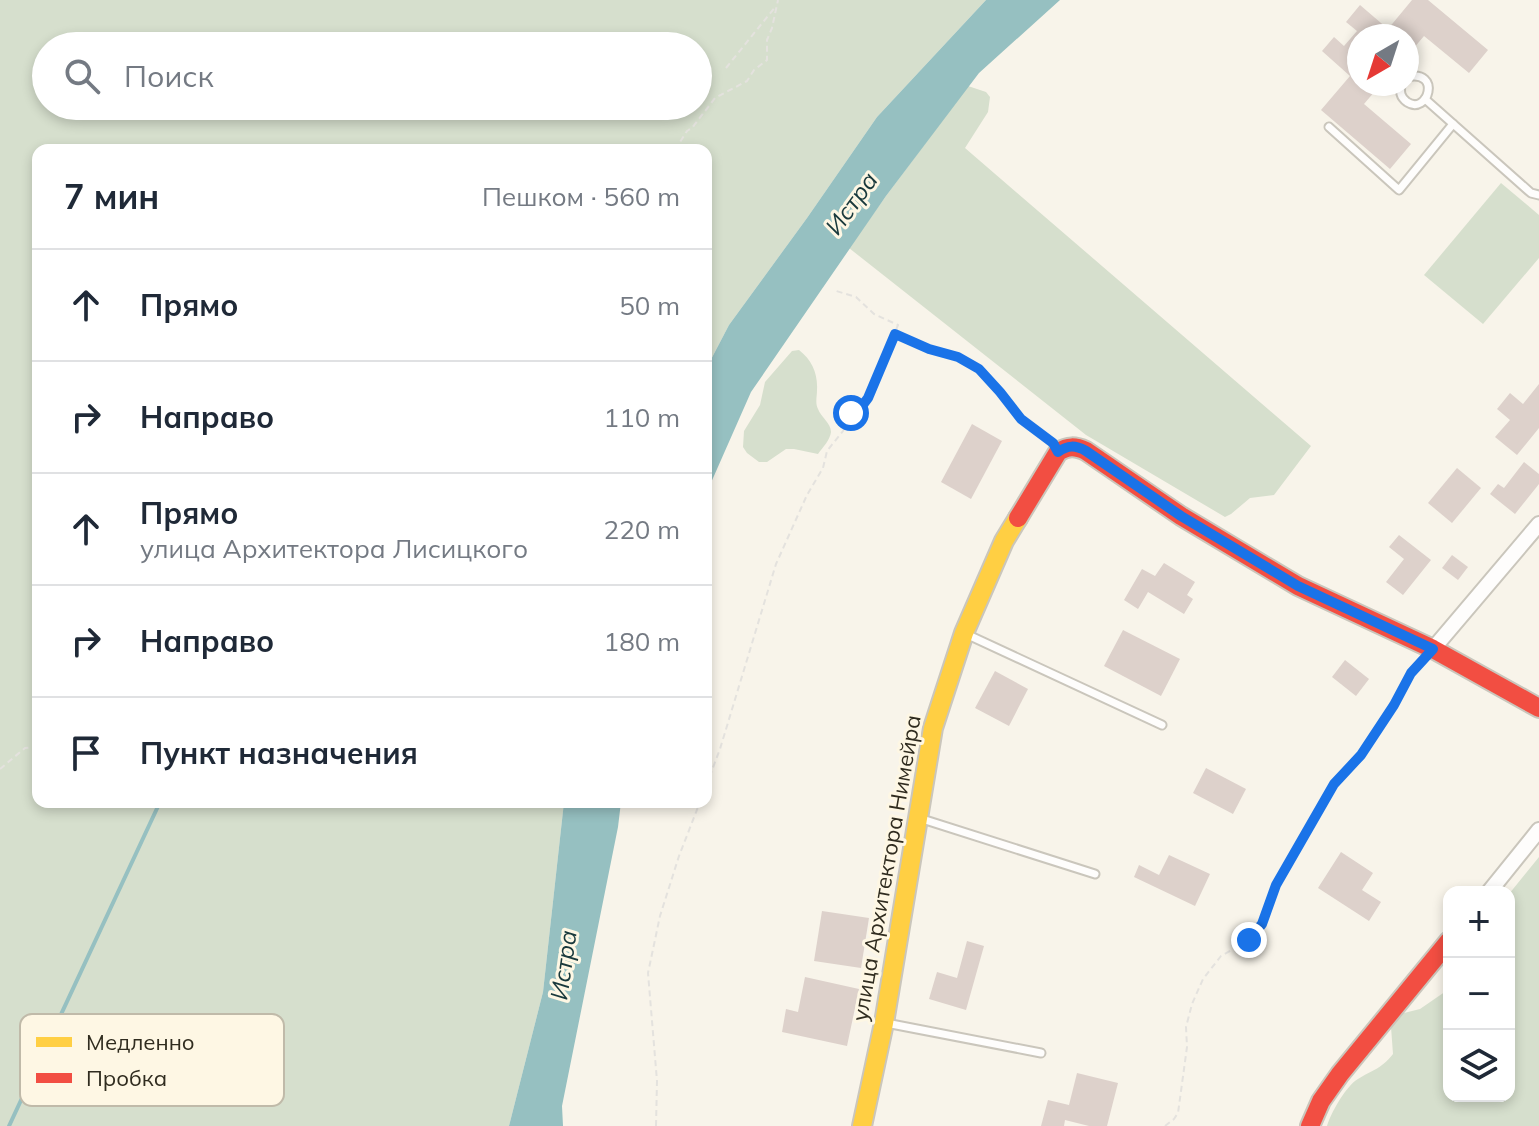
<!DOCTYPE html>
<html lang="ru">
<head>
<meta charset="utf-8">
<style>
  body { margin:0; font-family:Mulish,sans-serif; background:#f6f6f7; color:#1f2937 }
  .controls { position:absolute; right:24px; bottom:24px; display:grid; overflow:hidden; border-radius:16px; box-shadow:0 4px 12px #0003 }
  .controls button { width:72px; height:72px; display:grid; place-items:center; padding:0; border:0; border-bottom:2px solid #e0e1e3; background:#fff; color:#1f2937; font:40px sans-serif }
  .compass { position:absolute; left:1347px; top:24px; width:72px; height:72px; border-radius:50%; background:#fff; box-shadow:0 4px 12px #0003; rotate:219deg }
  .stop { position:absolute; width:24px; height:24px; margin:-18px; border:6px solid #1a73e8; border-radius:50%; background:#fff }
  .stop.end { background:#1a73e8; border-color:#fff; box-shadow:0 2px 8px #0008 }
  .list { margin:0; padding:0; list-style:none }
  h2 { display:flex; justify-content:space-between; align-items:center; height:104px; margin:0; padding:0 32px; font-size:34px }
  h2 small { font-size:26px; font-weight:400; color:#747a83 }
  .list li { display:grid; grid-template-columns:52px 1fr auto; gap:24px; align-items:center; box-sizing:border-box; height:112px; padding:0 32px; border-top:2px solid #e0e1e3 }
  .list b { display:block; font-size:30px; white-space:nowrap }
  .list p { margin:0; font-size:26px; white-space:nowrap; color:#747a83 }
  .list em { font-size:26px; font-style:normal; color:#747a83 }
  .icon { flex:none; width:44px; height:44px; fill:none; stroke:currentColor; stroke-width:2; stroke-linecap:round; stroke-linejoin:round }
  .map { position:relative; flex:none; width:1539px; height:1126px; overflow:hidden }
  .search { position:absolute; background:#fff; box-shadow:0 4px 12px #0003; left:32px; top:32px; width:680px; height:88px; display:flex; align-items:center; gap:20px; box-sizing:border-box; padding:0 28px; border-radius:44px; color:#747a83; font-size:30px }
  .panel { position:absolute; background:#fff; box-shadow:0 4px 12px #0003; left:32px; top:144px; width:680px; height:664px; border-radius:16px }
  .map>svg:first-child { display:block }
</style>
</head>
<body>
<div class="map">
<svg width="1539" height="1126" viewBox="0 0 1539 1126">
  <rect width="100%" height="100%" fill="#f8f4ea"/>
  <g fill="#d6dfcd" fill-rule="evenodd">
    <path d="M0 0H986L877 117 807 218 729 325 706 369V150H38V802H564L543 992 509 1126H0ZM46 46H698V106H46Z"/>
    <path d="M968 86 986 92 990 97 988 112 965 148 1311 446 1274 495 1250 498 1231 514 1225 517 1086 435 849 248 886 196Z"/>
    <path d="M1501 183 1539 215V258L1483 324 1424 275Z"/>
    <path d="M799 350C812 360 818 374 817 390 817 397 815 403 818 409 821 417 831 423 831 432 830 440 823 447 818 454L794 449H786L767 462H759L747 453 743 447 744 431 760 405 765 382 792 351Z"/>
    <path d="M1539 857V1126H1327C1331 1113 1344 1090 1355 1081 1369 1071 1381 1070 1393 1054L1391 1027 1396 1015 1420 1009 1449 989V1096H1509V894Z"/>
  </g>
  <g fill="#96c0c1">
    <path d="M986 0H1060L979 73 886 196 751 392 706 494V369L729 325 807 218 877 117Z"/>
    <path d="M564 802H621L618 827 562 1106 563 1126H509L543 992Z"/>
  </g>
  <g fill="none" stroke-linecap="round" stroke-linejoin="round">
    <path stroke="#96c0c1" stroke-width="4" d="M9 1126 160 802"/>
  </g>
  <g fill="#ddd1cb">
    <path d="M1412 0H1428L1488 50 1469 73 1424 36 1407 56V36H1359V84H1381L1364 104 1411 144 1390 169 1321 110 1350 76 1322 51 1334 37 1344 46 1357 31 1346 22 1360 5 1388 29Z"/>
    <path d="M1539 384V428L1517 455 1495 437 1510 420 1497 409 1510 393 1523 404Z"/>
    <path d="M972 424 1002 441 971 499 941 482Z"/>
    <path d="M1524 462 1539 474V484L1515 514 1490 494 1498 484 1504 488Z"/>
    <path d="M1457 468 1481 488 1452 523 1428 503Z"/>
    <path d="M1399 535 1431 560 1403 595 1386 582 1404 559 1389 547Z"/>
    <path d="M1452 555 1468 567 1458 580 1442 568Z"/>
    <path d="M1164 563 1195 582 1187 595 1193 599 1184 614 1148 592 1138 609 1124 600 1142 569 1155 576Z"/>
    <path d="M1123 630 1180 659 1161 696 1104 666Z"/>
    <path d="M1345 660 1369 679 1356 696 1332 677Z"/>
    <path d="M995 671 1028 689 1009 726 975 708Z"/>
    <path d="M1206 768 1246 789 1233 814 1193 793Z"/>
    <path d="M1341 852 1373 873 1362 890 1381 902 1369 921 1318 888Z"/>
    <path d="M1169 855 1210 874 1195 906 1134 877 1139 865 1159 875Z"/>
    <path d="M822 911 869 918 861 968 814 961Z"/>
    <path d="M967 941 984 946 966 1010 929 999 937 972 957 978Z"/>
    <path d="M805 977 859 989 847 1046 782 1032 786 1009 798 1012Z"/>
    <path d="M1077 1073 1118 1083 1107 1126H1089L1065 1120 1064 1126H1041L1048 1100 1069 1105Z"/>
  </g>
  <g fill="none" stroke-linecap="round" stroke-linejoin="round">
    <defs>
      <g id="lane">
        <path d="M1401 84C1400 92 1400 97 1407 102 1428 116 1442 69 1407 77"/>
        <path d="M1425 99 1531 193 1539 195"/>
        <path d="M1329 127 1399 190 1453 124"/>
        <path d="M966 634 1162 725"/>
        <path d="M919 818 1095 874"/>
        <path d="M886 1023 1041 1053"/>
      </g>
      <g id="street">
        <path d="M1433 649 1539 524"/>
        <path d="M1489 892 1539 830"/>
      </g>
      <path id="slow" d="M862 1126 884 1023 933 728 964 633 1004 541 1018 518"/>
      <g id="jam">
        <path d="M1018 518 1058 452C1068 446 1075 446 1086 451L1181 516 1298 586 1433 649 1539 708"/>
        <path d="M1310 1126 1321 1101 1340 1074 1449 941"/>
      </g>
    </defs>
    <use href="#lane" stroke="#cac6bc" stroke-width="11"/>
    <use href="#street" stroke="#cac6bc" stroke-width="18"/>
    <use href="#slow" stroke="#cac6bc" stroke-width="22"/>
    <use href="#jam" stroke="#cac6bc" stroke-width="22"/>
    <g stroke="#e4e2de" stroke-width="2" stroke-dasharray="6 4" stroke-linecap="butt">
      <path d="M726 68 776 6"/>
      <path d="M675 150 687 131 692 128 715 98 747 81 754 70 767 60V40L772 28 778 0"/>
      <path d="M896 334 929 349 958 357 979 369 1021 419 1048 439"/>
      <path d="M0 769 25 748 38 747"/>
      <path d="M706 786 720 749 776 564 807 495 823 468 827 451 843 431 851 413 862 406 868 398 898 325 874 314 856 297 833 290"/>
      <path d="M656 1126 657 1081 648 973 660 916 679 856 700 802"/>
      <path d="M1165 1126 1174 1119 1178 1113 1187 1047 1186 1027 1192 1004 1203 979 1221 956 1249 940 1262 924 1276 885 1334 784 1361 755 1394 705 1411 673 1421 662"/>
    </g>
    <use href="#lane" stroke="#fefdfc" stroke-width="7"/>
    <use href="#street" stroke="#fefdfc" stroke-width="14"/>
    <use href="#slow" stroke="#ffcf43" stroke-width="18"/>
    <use href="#jam" stroke="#f24e42" stroke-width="18"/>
  </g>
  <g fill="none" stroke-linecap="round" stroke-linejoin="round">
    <path stroke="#1a73e8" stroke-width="10" d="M851 413 862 406 868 398 895 334 929 349 958 357 979 369 1000 392 1021 419 1053 443 1058 452C1068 445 1075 445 1086 451L1181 516 1298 586 1433 649 1411 673 1394 705 1361 755 1334 784 1276 885 1262 924 1249 940"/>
  </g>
  <g text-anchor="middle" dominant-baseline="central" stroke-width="6" stroke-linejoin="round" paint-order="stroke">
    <g font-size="22" fill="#302c1f" stroke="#fef7e4">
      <text transform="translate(886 868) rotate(-80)">улица Архитектора Нимейра</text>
    </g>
    <g font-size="24" font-style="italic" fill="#19393c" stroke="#fef7e4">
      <text transform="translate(851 203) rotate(-54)">Истра</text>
      <text transform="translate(563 965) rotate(-82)">Истра</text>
    </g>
  </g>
  <rect x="20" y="1014" width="264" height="92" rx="12" fill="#fef7e4" stroke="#c0baa9" stroke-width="2"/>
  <rect x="36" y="1037" width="36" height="10" fill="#ffcf43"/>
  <rect x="36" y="1073" width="36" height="10" fill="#f24e42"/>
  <g font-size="22" fill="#302c1f">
    <text x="86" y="1050">Медленно</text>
    <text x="86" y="1086">Пробка</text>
  </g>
</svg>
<div class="controls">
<button>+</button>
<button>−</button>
<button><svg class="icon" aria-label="layers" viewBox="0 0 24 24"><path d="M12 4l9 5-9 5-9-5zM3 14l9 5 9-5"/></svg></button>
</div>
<svg class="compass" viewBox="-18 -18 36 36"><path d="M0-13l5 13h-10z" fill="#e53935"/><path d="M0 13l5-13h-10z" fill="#747a83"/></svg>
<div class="stop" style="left:851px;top:413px"></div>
<div class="stop end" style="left:1249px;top:940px"></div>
<div class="search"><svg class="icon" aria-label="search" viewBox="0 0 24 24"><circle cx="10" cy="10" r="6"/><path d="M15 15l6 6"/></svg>Поиск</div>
<section class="panel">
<h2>7 мин<small>Пешком · 560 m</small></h2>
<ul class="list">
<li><svg class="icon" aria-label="ahead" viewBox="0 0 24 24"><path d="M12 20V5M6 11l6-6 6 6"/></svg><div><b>Прямо</b></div><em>50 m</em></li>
<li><svg class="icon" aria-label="right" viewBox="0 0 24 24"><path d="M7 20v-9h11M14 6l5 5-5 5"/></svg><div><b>Направо</b></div><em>110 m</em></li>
<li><svg class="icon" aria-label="ahead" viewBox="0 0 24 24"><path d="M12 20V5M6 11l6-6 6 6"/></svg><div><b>Прямо</b><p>улица Архитектора Лисицкого</p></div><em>220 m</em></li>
<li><svg class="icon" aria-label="right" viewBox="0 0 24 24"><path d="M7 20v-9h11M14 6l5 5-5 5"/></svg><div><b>Направо</b></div><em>180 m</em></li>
<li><svg class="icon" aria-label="arrive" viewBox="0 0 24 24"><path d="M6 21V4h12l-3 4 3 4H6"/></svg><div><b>Пункт назначения</b></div></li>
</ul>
</section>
</div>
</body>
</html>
